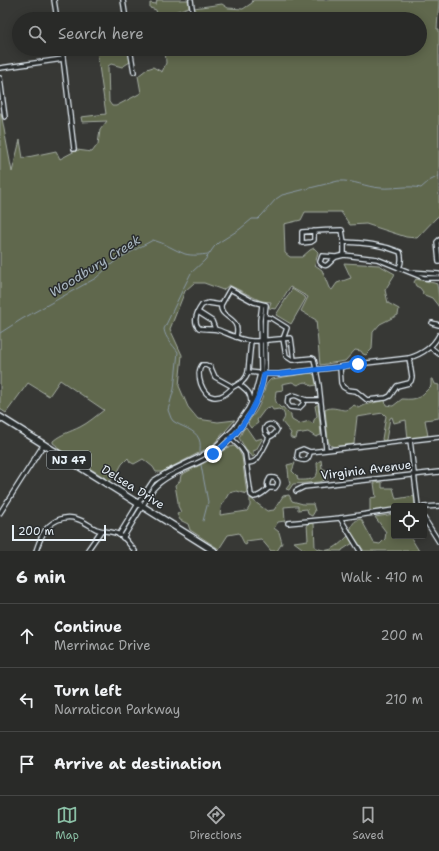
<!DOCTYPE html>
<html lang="en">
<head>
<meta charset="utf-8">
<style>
  body { margin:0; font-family:"Shantell Sans",sans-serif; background:#353634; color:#f1f3f6 }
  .controls { position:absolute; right:12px; bottom:12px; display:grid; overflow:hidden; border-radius:4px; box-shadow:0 2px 10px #0003 }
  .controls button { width:36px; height:36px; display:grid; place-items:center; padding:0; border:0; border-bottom:1px solid #454645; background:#292a28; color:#f1f3f6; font:20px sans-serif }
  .scale { position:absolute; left:12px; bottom:10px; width:94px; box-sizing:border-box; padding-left:4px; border:2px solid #e8f1f8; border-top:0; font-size:11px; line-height:14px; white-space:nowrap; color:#e8f1f8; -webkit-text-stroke:3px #2a2d2e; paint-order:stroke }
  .stop { position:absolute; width:12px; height:12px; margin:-9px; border:3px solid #1a73e8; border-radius:50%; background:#fff }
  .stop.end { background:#1a73e8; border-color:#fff; box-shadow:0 1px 4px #0008 }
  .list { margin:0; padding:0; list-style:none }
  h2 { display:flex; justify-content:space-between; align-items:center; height:52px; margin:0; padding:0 16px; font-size:17px }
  h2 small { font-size:13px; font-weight:400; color:#a5a7a8 }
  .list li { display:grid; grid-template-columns:26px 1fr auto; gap:12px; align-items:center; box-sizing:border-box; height:64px; padding:0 16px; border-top:1px solid #454645 }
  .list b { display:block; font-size:15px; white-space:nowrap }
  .list p { margin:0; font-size:13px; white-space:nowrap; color:#a5a7a8 }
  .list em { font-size:13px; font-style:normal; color:#a5a7a8 }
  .icon { flex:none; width:22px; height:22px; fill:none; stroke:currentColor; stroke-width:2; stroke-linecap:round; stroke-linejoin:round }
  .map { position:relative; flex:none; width:439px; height:551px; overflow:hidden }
  .search { position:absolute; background:#292a28; box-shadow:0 2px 10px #0003; left:12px; right:12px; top:12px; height:44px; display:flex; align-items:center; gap:10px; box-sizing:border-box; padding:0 14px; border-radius:22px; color:#a5a7a8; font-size:15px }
  .sheet { height:244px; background:#292a28 }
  nav { display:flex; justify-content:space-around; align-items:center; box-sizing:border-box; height:56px; border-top:1px solid #454645; background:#292a28; font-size:11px; color:#a5a7a8 }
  nav a { display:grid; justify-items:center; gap:2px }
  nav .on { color:#8abfa5 }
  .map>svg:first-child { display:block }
</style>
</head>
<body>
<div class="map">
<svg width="439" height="551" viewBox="0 0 439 551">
  <rect width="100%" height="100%" fill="#373835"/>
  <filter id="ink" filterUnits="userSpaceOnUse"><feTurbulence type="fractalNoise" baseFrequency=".025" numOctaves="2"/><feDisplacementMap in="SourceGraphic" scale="8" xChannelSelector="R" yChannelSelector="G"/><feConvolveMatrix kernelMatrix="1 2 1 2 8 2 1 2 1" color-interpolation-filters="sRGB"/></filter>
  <g filter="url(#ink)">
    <g fill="#60674d" stroke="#a4aca2">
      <path d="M157 0H188L189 7 168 14 167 19H158L156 10 150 8V3L156 4Z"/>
      <path d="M253 0H439L437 29H439V216L437 217 417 238 406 237 366 224 350 225 341 212H305L301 220 284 224 285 253 290 257H302L310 250 314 248 318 252 315 265 322 270 329 288 332 290 337 283 351 278 344 263 379 265 395 274 385 290 388 303 399 309 398 315 380 324 373 332 372 349 366 355 363 354 361 351 355 350 345 361 320 365 316 320 301 311 308 297 290 287 276 309 269 308 271 302 261 301 229 285 223 290 204 283H194L185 291 170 329 182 355 179 386 188 407 198 419 218 422 235 420 212 446 162 472H156L153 467 143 459 134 464 130 462 128 458 122 464 115 477 110 481 57 448V446L53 443V441C61 434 70 432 80 427 88 423 96 416 104 410L60 380 49 396 28 383 6 413 0 409V113H1L12 172 20 140 23 158 56 151 60 159 77 150 92 152 98 144 100 130 107 121 82 122 81 117 106 114 97 52 108 49H128L130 62 122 67 111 64 108 66 109 102 112 106H116L141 93 138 76 147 69 153 67 162 72 166 63 165 49H420V19H196L194 8 222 4 228 8 243 9 252 3Z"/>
      <path d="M416 279 434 283 437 284 439 298V307L432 298 422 294 423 292 420 288 416 286 414 282Z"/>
      <path d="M292 289 306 298 291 324 276 315Z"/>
      <path d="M311 373 316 376 317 385 311 386C307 380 302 382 298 385L292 382 282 384 283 390 276 391C275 400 274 401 281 408L283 407 287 412 291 414V417L292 420 299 424 309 421 313 424 314 420 317 416 315 406 318 404 321 435 316 437 308 432 297 434 296 439 291 438 290 436 291 433 282 422C286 417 285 415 282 410H280L279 409 273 410 271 407 266 408 257 420 258 423 251 428 248 424C249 420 252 417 255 413 258 408 261 402 263 396 265 389 265 384 271 379Z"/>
      <path d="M431 379H433L435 384 439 385V418L425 420 428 436 408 439 406 420 394 423 392 417 390 418 386 440 383 441 382 439 386 416 383 413 357 417 354 444 334 447 330 445 328 441 325 410C326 409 330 408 331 408 341 408 346 414 354 405L359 408 365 405 385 400 386 405 393 406 402 399C419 400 419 398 431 386Z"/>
      <path d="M246 427 255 440 263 438 256 450 253 451V453L255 455 253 457 249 454 239 438 243 430Z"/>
      <path d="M234 446 239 451 242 457 247 494 237 491 229 493 221 507 220 515 247 511 250 506V498L267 511 274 510 283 496 289 495 292 501 303 504H313L315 511 312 516 308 514 307 509 298 510V506H295L284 507 285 521 278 522 274 528 279 532 282 543 277 551H271L261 539 246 541 247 544 245 545 239 533 228 535 219 549 190 530 188 524 180 520 177 514 181 512 178 506V502L175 485 180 481 181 475 215 457 226 448Z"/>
      <path d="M321 460 322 468 326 470 327 479 320 482 293 484 289 490 286 489 290 484C288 477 289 471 287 465L295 463 292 471 297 476 298 480C304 480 314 481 317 474 318 471 317 466 317 463Z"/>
      <path d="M382 482V488H393L396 499 414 496 415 506H394V509L370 512V498L376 497 374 483Z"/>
      <path d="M394 514V536H410L419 551H364L350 531C352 524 354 520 361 519L374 543 380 544 385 539 386 532 375 517Z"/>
      <path d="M314 523 315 547C319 549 324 551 328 550 335 549 343 541 348 536L353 543 342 550V551H306L294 542 308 540 307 524Z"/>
    </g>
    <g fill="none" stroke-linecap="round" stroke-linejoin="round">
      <g stroke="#8a9aa6" stroke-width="1">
        <path d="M0 333 22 319 96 278 107 268 118 259 153 240C165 243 174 250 185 254 193 256 200 255 208 254"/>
        <path d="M200 452C200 448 201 443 199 439 195 429 181 427 173 421L171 418 168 410 174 389 178 352C173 345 165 338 164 329L183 289 191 273 205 260 214 247 218 243 240 229 252 219H258L262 215 276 199 282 195 338 181C354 180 365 187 381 188 394 189 408 185 421 188L429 181 439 176"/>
        <path d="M201 465 208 502 203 521"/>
      </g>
      <defs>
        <g id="street">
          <path d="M54 0 57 19"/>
          <path d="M123 0 126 19"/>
          <path d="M191 0 193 15"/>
          <path d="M62 49 74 149"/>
          <path d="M130 49 134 72"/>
          <path d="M0 68 63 59"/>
          <path d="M0 78 5 117"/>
          <path d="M314 231V240L311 242 302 243V232C315 231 329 230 342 230L344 242"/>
          <path d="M439 240 437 242 439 262"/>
          <path d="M344 255V242C365 243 380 244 400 252 402 258 402 262 399 268"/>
          <path d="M336 257C330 260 327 271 320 262L322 256 336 257 344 255 377 259 424 278H439"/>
          <path d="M411 272 439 274"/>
          <path d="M221 305C219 319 242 316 236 337"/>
          <path d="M198 312 212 321 215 329"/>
          <path d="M265 317 271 318 287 328 283 339 286 356 292 360 312 358 314 359 319 385 326 449"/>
          <path d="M432 323 439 325"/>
          <path d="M430 347 439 354"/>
          <path d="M340 367 341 383 343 387 348 390 356 391 367 400 386 398 390 396 397 386 409 383 411 381 412 377 409 358"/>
          <path d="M248 372 267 374H279L340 367 358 364 409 358C422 354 433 347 439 335"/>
          <path d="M239 384C247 391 250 391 251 402"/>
          <path d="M233 387C228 392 222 398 214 397 202 396 195 374 202 365H206L211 368 215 377 233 387C240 383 246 381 248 372L251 341"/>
          <path d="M304 400 303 404 299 408 290 407C287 404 287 402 288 398 297 392 299 399 307 400 311 400 316 400 320 400"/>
          <path d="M230 437 241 448 245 454 251 495 254 497C261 496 264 492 269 488H275C280 483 278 477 270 478 268 481 266 485 269 488"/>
          <path d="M410 440 418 506"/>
          <path d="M303 449 310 452C309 460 306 462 298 459L297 456 298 451Z"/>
          <path d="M310 452 439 437"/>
          <path d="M247 463C250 463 254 462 256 460 259 458 268 440 269 437 273 436 275 434 277 430 271 418 258 428 269 437"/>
          <path d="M296 491 304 487 439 472"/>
          <path d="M424 507 439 506"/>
          <path d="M0 513 44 444"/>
          <path d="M340 518 360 551"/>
          <path d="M424 518 439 542"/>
          <path d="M288 523 340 518 394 510"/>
          <path d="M119 535 141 499 153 481 166 473 201 456 214 448 234 429 248 409 254 397 261 370 260 320 262 305"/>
          <path d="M123 538 153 489C169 471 195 467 214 454 240 436 265 396 265 363 265 345 263 324 266 305L254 302 230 289 221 305 208 303 202 305C197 312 192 321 199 328 205 330 212 328 218 330 224 332 230 335 236 337 246 341 258 342 268 340L291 338 294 360"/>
          <path d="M36 551C38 545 40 539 43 534 49 522 64 514 77 519 84 521 90 526 96 529 104 532 114 531 120 535 126 538 130 546 135 551"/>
          <path d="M87 551 101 531"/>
        </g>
        <path id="primary" d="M0 417 214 551"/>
      </defs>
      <use href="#street" stroke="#e8f1f8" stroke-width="6"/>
      <use href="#primary" stroke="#e8f1f8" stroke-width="8"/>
      <use href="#street" stroke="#2a2d2e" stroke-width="3.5"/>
      <use href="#primary" stroke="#2a2d2e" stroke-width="5.5"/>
    </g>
  </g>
  <g fill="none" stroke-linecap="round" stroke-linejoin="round" filter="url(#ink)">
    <path stroke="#1a73e8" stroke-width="5" d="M213 454C233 440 250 418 259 395 261 389 263 381 264 374H279L340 367 358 364"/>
  </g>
  <g text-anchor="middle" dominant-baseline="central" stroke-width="3" stroke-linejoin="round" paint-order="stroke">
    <rect fill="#2a2d2e" stroke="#afb6bb" stroke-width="1" x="47" y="451" width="44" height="18" rx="3"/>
    <g font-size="11" font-weight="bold" fill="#e8f1f8">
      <text x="69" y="460">NJ 47</text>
    </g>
    <g font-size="12" fill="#e8f1f8" stroke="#2a2d2e">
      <text transform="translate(366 470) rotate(-7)">Virginia Avenue</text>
      <text transform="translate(133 487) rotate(32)">Delsea Drive</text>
    </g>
    <g font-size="13" font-style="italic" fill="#a9b7c1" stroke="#2a2d2e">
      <text transform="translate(95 266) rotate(-32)">Woodbury Creek</text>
    </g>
  </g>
</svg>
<div class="controls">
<button><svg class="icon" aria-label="locate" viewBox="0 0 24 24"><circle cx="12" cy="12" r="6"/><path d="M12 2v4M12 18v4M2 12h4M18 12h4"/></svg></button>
</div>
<div class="scale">200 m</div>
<div class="stop" style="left:358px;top:364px"></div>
<div class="stop end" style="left:213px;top:454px"></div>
<div class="search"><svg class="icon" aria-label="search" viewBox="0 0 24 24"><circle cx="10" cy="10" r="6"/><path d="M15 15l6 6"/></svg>Search here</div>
</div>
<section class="sheet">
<h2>6 min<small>Walk · 410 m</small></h2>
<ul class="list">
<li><svg class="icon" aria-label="ahead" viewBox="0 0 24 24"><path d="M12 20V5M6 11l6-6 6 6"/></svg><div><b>Continue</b><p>Merrimac Drive</p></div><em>200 m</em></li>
<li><svg class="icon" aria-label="left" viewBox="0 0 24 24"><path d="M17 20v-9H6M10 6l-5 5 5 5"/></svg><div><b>Turn left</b><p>Narraticon Parkway</p></div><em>210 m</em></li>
<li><svg class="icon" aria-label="arrive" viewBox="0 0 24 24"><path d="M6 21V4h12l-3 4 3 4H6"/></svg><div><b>Arrive at destination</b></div></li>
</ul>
</section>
<nav>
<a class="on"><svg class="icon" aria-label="map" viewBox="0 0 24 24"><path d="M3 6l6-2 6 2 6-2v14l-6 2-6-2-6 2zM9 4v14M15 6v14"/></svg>Map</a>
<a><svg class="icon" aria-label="directions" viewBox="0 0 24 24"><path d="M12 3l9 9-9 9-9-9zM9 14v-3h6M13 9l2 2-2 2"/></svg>Directions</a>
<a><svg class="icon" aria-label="saved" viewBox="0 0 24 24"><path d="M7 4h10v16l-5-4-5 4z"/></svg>Saved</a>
</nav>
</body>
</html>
